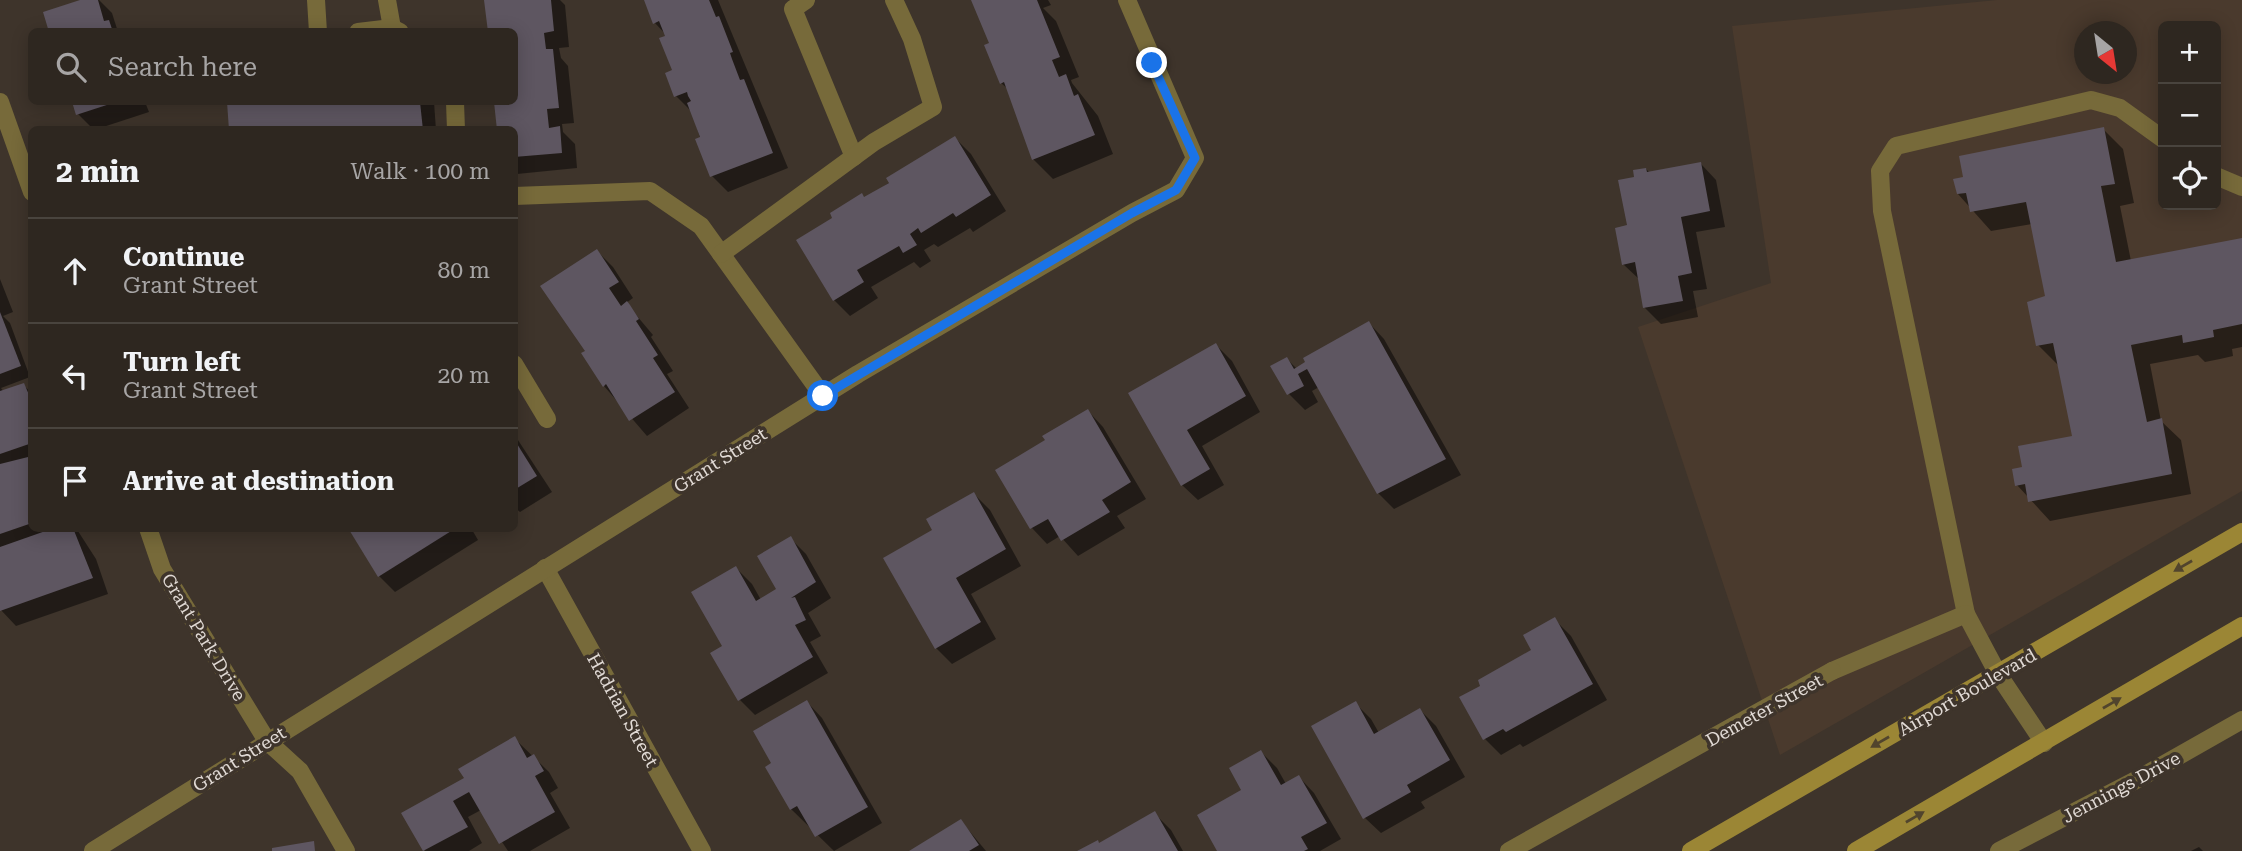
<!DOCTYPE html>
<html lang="en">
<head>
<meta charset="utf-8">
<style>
  body { margin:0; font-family:"Roboto Serif",serif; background:#3a332d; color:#f1f3f6 }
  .controls { position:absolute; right:21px; top:21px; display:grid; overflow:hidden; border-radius:10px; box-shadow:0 4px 18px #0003 }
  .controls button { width:63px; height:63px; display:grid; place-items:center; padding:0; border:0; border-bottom:2px solid #49443e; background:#2e2720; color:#f1f3f6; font:35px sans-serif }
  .compass { position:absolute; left:2074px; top:21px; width:63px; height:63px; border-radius:50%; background:#2e2720; box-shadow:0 4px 18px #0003; rotate:150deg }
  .stop { position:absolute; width:21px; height:21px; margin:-16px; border:5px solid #1a73e8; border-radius:50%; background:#fff }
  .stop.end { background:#1a73e8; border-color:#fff; box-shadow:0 2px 7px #0008 }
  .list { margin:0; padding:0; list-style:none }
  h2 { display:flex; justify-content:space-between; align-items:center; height:91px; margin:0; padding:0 28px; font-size:30px }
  h2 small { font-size:23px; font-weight:400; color:#a7a5a5 }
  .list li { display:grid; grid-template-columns:46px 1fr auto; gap:21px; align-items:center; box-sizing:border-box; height:105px; padding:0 28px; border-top:2px solid #49443e }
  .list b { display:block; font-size:26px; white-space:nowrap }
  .list p { margin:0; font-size:23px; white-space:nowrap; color:#a7a5a5 }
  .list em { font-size:23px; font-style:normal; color:#a7a5a5 }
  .icon { flex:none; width:38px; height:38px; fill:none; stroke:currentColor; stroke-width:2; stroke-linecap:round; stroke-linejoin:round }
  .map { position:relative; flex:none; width:2242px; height:851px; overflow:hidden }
  .search { position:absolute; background:#2e2720; box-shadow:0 4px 18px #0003; left:28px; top:28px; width:490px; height:77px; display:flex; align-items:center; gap:18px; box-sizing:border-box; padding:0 24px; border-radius:10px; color:#a7a5a5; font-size:26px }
  .panel { position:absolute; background:#2e2720; box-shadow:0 4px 18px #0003; left:28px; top:126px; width:490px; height:406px; border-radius:10px }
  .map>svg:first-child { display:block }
</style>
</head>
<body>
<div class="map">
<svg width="2242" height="851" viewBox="0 0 2242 851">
  <rect width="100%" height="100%" fill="#3e342b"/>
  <path fill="#4a3a2d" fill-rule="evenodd" d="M1997 0H2242V491L1780 755 1638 327 1771 283 1732 26ZM2163 26H2216V205H2163ZM2084 32H2126V74H2084Z"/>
  <g fill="#0007">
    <path d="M86 0H99L112 13 118 32H51Z"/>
    <path d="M486 0H560L565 5 569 47 559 48 561 58 568 66 574 123 562 124 563 132 575 144 577 168 517 174 514 171V130H498L496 102H514V32Z"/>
    <path d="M649 0H718L788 168 728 192 712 176 692 112 676 96 668 37 655 23Z"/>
    <path d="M973 0H1048L1051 5 1043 8 1056 21 1079 77 1071 80 1072 83 1098 116 1113 154 1053 179 1033 159 1009 90 1001 83 991 44Z"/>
    <path d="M74 102H145L149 112 94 130 78 114Z"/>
    <path d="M229 102H434L436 130H231Z"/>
    <path d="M2103 129 2123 149 2134 203 2120 206 2131 261 2242 240V347L2232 349 2233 356 2220 359 2205 362 2198 355 2150 364 2161 421 2181 440 2191 494 2050 521 2017 485 2024 468 2074 437 2059 366 2038 345 2047 297 2032 224 1991 231 1958 194Z"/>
    <path d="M955 138 971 154 1006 211 973 232 970 228 938 247 934 244 924 250 931 261 920 268 914 262 871 287 878 298 850 316 834 300 865 199Z"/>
    <path d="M1701 164 1716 180 1725 227 1696 232 1707 289 1693 291 1698 317 1661 324 1645 308 1640 280 1623 264 1636 178 1646 169 1650 173Z"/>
    <path d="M597 251 613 267 633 298 626 303 653 335 651 337 673 371 667 374 689 408 647 436 604 386 588 351Z"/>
    <path d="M0 279 13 312 3 316 10 323 30 377 1 388 4 392 23 385 32 393V528H76L96 559 108 594 16 626 0 609Z"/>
    <path d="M1369 323 1384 339 1461 475 1394 509 1378 493 1319 387 1312 391 1318 402 1305 410 1289 394 1287 359 1297 369Z"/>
    <path d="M1216 345 1232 361 1260 412 1202 446 1224 485 1198 500 1182 485 1130 394Z"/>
    <path d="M1088 411 1103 427 1146 499 1117 516 1125 528 1078 556 1060 536 1047 544 1032 528 1047 441Z"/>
    <path d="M514 434 552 492 520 512 514 507Z"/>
    <path d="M974 494 990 510 1021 566 971 594 996 639 952 664 936 648 935 530Z"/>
    <path d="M350 528H471L478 540 395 592 379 576Z"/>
    <path d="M790 538 806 554 831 598 808 613 821 636 810 642 828 673 755 715 739 699 724 647 736 568 752 584 761 600 779 590Z"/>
    <path d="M1555 620 1571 636 1607 700 1523 747 1520 744 1501 755 1485 739 1483 687 1533 651Z"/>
    <path d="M807 702 822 718 882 823 834 851 791 809 774 764Z"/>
    <path d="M1355 703 1371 719 1379 733 1420 710 1436 726 1465 777 1421 802 1425 808 1381 833 1365 818Z"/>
    <path d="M515 739 549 772 558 788 550 793 570 828 530 851H508L481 810 468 817 482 843 469 851H425L404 814 466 779Z"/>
    <path d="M1261 752 1277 768 1286 784 1299 777 1314 793 1341 839 1320 851H1219Z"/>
    <path d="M1155 814 1171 830 1183 851H1081L1099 845Z"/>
    <path d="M961 821 986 851H912Z"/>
    <path d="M2199 847 2203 851H2191Z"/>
  </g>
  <g fill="#5e5661">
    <path d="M80 0H98L104 21 109 20 113 32H49L43 12Z"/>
    <path d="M484 0H551L554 31 544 33 546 49H553L559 108 547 109 549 128 560 126 562 153 514 157V130H497L494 102H514V32H488Z"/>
    <path d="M644 0H709L716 17 719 16 733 52 730 53 732 59 740 80 744 79 773 153 710 177 695 139 700 137 687 103 691 101 688 96 687 92 674 97 665 73 672 70 659 38 665 36 659 21 653 24Z"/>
    <path d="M971 0H1037L1060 57 1052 60 1059 77 1066 74 1074 96 1078 94 1095 135 1032 160 1004 82 1000 84 984 45 989 43Z"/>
    <path d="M72 102H116L76 115Z"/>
    <path d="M227 102H420L423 130H229Z"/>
    <path d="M2104 127 2115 184 2101 186 2116 262 2242 238V324L2213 330 2214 337 2199 340 2183 343 2182 335 2131 345 2147 422 2162 418 2172 474 2028 502 2025 484 2015 486 2012 469 2022 467 2018 446 2072 436 2053 343 2036 346 2027 302 2045 296 2026 202 1970 212 1966 193 1957 194 1953 179 1963 177 1959 156Z"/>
    <path d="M955 136 991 195 956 217 953 213 921 233 918 228 910 234 917 245 903 253 899 246 857 270 864 282 833 301 796 240 832 218 830 213 862 193 864 197 889 183 886 178Z"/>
    <path d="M1701 162 1710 211 1681 217 1692 273 1678 276 1683 301 1643 308 1635 262 1622 265 1615 228 1627 225 1618 180 1634 177 1633 170 1646 168 1647 172Z"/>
    <path d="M597 249 619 282 609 288 621 306 627 301 630 305 639 319 636 321 658 355 653 358 675 392 629 421 606 384 603 387 581 353 585 351 540 286Z"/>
    <path d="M0 312 21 366 0 374Z"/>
    <path d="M1369 321 1446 459 1377 494 1307 369 1298 374 1304 386 1287 395 1270 366 1287 357 1294 369 1305 362 1303 358Z"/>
    <path d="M1216 343 1246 396 1187 430 1210 469 1181 486 1128 393Z"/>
    <path d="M24 383 32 402V443L0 454V391Z"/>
    <path d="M1088 409 1131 482 1102 500 1110 512 1061 541 1048 519 1030 529 995 470 1045 440 1042 436Z"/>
    <path d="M514 439 537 476 514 490Z"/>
    <path d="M32 456V523L0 534V464Z"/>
    <path d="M974 492 1006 549 956 578 981 622 935 649 883 558 932 530 926 519Z"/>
    <path d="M54 528H73L93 578 0 611V547Z"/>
    <path d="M348 528H456L378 577Z"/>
    <path d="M791 536 816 582 791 598 795 597 806 620 795 625 813 657 738 701 710 653 722 646 691 592 736 566 756 601 776 589 757 556Z"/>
    <path d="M1555 617 1593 684 1506 732 1503 729 1483 740 1459 697 1480 686 1478 680 1531 650 1523 635Z"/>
    <path d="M807 700 868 807 815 837 797 806 790 810 765 767 771 763 753 731Z"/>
    <path d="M1356 701 1374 734 1420 708 1450 760 1407 785 1411 792 1363 819 1311 726Z"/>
    <path d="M515 736 527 758 534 754 544 771 535 776 555 812 499 844 469 792 453 801 468 827 423 851 401 813 464 778 458 769Z"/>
    <path d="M1261 750 1281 785 1299 775 1327 823 1301 837 1308 849 1304 851H1217L1197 815 1241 790 1229 768Z"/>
    <path d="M1155 811 1178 851H1077L1098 840 1099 843Z"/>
    <path d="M961 819 979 845 969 851H909Z"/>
    <path d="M314 841 315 851H272V848Z"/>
  </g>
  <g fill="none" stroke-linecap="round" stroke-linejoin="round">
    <g stroke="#776a3a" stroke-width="18">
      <path d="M316 0 318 32"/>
      <path d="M387 0 392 28"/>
      <path d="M806 0 793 9 854 157"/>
      <path d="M358 32 392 28 400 32"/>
      <path d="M455 102 456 130"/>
      <path d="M2216 176 2242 187"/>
      <path d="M514 196 650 191 701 226 823 396"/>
      <path d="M721 254 874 142 933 107 912 39 894 0"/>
      <path d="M514 364 547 419"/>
      <path d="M1966 614 1882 211 1880 171 1896 146 2091 100 2120 108 2163 139"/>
      <path d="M1832 671 1966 614 1998 674"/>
      <path d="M267 741 300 771 346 851"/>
    </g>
    <g stroke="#776a3a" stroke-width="18">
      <path d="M0 102 32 192"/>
      <path d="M148 528 162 569 267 741"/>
      <path d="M545 568 702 851"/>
      <path d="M1998 674 2044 743"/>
      <path d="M93 851 858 374 1132 213 1176 190 1195 158 1127 0"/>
      <path d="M1509 851 1832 671"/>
      <path d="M1999 851 2138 779 2242 720"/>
    </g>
    <g stroke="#9b8635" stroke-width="18">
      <path d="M1691 851 2242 532"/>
      <path d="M1856 851 2242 626"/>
    </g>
  </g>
  <defs><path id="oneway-solid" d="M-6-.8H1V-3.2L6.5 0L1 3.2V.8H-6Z" transform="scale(1.75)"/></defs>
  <g fill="#51442d">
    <use href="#oneway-solid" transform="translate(2183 566) rotate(150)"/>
    <use href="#oneway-solid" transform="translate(2112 703) rotate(-30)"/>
    <use href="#oneway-solid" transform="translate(1880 742) rotate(150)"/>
    <use href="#oneway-solid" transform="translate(1915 817) rotate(-30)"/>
  </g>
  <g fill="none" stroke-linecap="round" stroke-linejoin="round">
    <path stroke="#1a73e8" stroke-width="9" d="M823 396 1132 213 1176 190 1195 158 1152 63"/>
  </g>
  <g text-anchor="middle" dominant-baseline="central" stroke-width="7" stroke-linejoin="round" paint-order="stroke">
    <g font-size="18" fill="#e1dad5" stroke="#3e342b">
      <text transform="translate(720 460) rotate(-32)">Grant Street</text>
      <text transform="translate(204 637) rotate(59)">Grant Park Drive</text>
      <text transform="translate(1967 692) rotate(-30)">Airport Boulevard</text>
      <text transform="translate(623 710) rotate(61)">Hadrian Street</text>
      <text transform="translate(1764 710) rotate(-29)">Demeter Street</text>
      <text transform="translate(239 759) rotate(-32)">Grant Street</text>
      <text transform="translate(2121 787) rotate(-28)">Jennings Drive</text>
    </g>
  </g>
</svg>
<div class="controls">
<button>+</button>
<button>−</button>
<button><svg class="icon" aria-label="locate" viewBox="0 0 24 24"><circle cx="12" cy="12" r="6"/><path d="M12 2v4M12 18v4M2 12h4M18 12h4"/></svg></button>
</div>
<svg class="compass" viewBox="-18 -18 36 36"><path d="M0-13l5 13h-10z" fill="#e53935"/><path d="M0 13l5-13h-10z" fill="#a7a5a5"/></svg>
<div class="stop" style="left:823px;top:396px"></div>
<div class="stop end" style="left:1152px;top:63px"></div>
<div class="search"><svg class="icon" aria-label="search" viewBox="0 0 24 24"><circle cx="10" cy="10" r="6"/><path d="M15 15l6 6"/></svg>Search here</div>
<section class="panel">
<h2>2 min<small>Walk · 100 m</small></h2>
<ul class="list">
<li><svg class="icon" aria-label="ahead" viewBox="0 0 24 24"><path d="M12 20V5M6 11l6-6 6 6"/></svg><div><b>Continue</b><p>Grant Street</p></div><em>80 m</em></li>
<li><svg class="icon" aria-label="left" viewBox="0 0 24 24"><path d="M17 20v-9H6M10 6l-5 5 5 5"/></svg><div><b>Turn left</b><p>Grant Street</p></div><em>20 m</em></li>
<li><svg class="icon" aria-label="arrive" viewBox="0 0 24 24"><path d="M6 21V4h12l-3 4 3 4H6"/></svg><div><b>Arrive at destination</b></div></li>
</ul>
</section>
</div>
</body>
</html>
